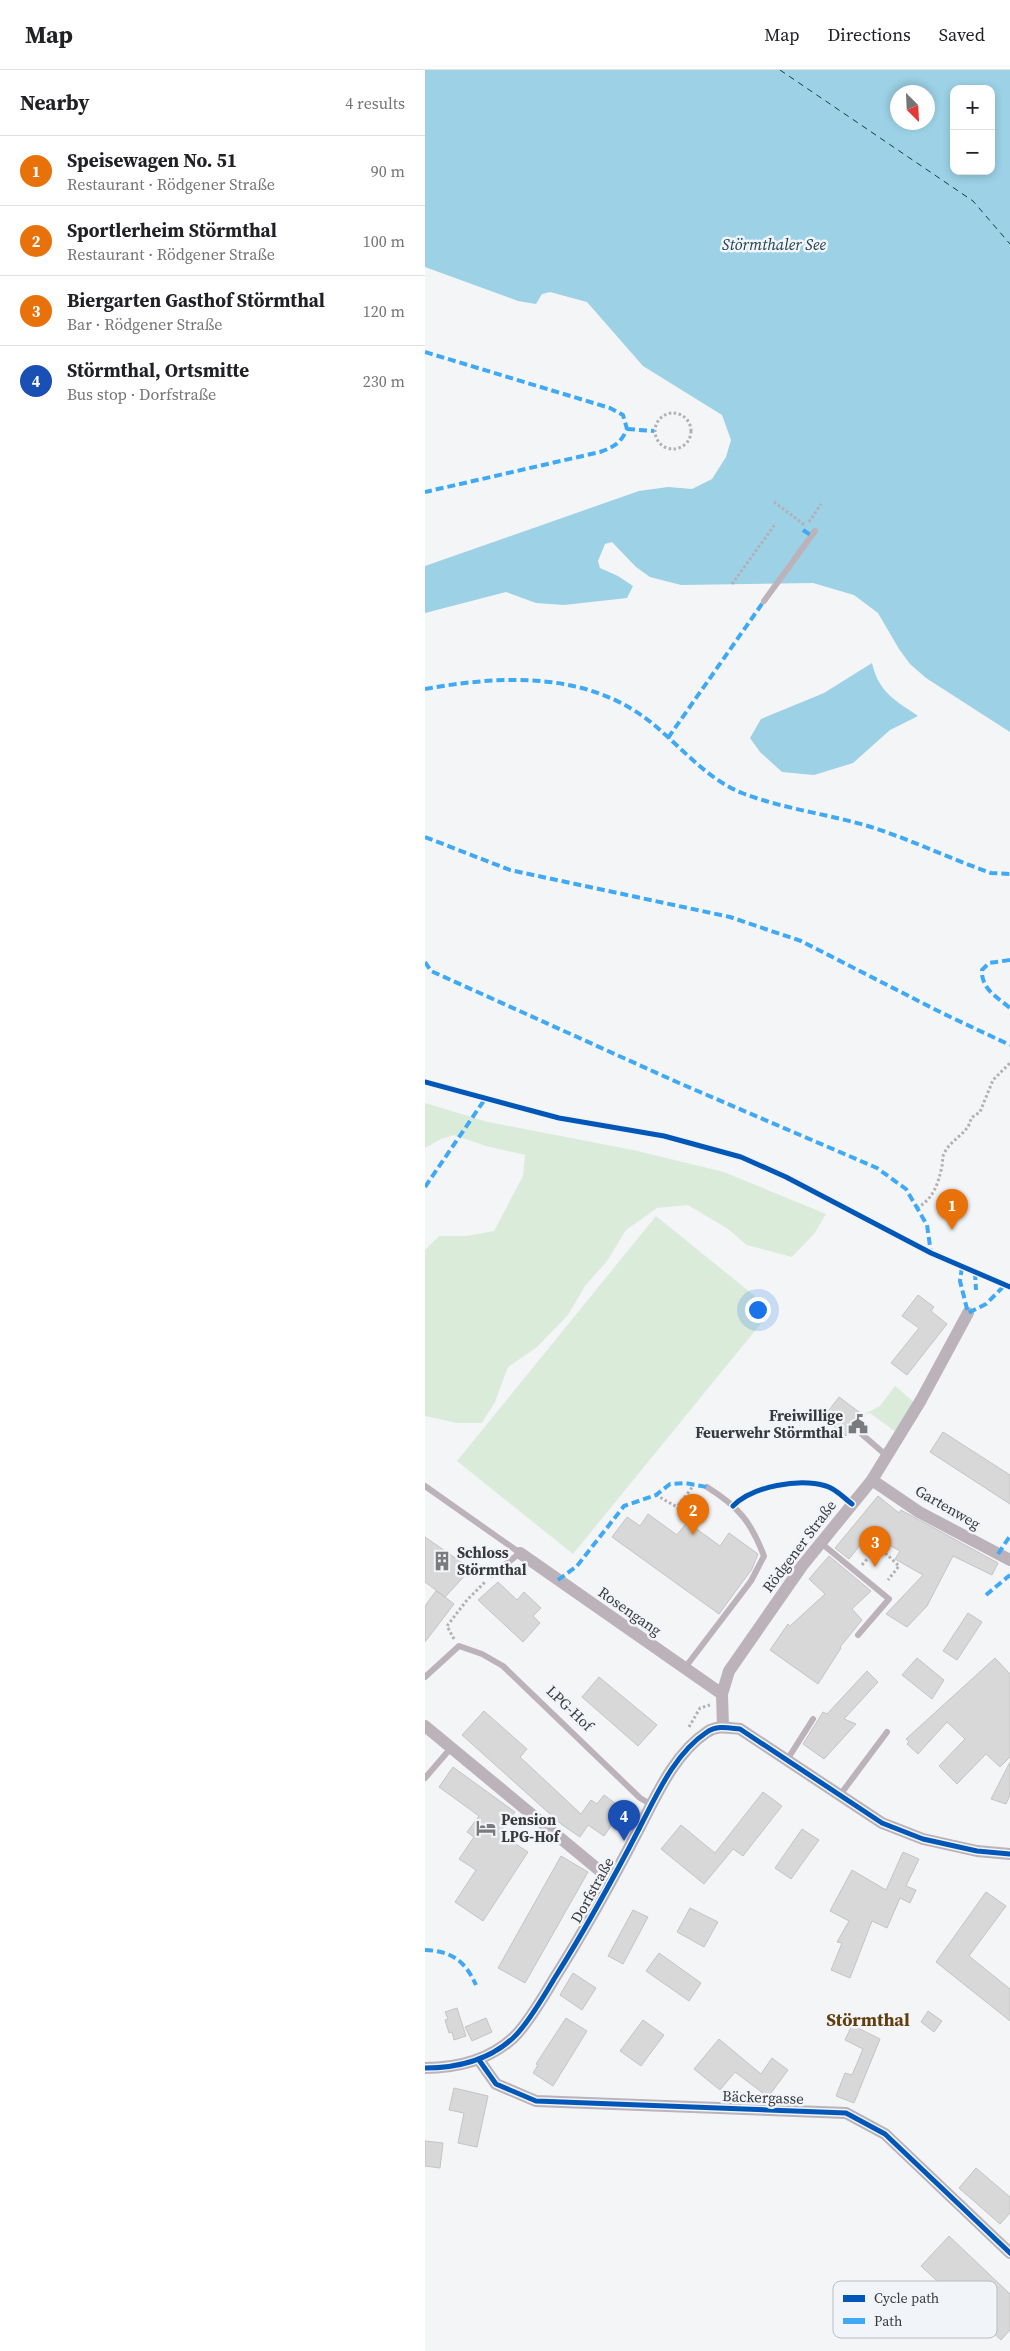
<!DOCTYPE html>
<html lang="en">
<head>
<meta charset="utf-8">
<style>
  body { margin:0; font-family:"Source Serif 4",serif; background:#f6f6f6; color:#202124 }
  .controls { position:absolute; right:15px; top:15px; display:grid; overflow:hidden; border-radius:10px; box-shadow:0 2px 8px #0003 }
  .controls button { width:45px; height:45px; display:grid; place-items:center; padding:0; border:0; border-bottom:1px solid #e0e0e0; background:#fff; color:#202124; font:25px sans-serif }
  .compass { position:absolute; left:465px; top:15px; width:45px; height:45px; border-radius:50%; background:#fff; box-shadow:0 2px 8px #0003; rotate:156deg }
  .you { position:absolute; left:332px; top:1239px; width:18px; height:18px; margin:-12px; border:4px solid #fff; border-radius:50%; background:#1a73e8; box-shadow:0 0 0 8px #1a73e833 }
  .badge { display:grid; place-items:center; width:32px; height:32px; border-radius:50%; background:#db2777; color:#fff; font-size:16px; font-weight:700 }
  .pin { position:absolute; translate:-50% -41px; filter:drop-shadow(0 1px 2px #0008) }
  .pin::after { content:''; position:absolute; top:26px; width:18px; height:15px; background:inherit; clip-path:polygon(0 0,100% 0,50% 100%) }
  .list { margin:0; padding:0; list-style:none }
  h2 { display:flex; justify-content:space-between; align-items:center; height:65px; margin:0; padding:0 20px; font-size:21px }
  h2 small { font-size:16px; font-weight:400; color:#757577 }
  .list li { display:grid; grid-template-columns:32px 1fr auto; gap:15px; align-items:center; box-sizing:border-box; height:70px; padding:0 20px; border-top:1px solid #e0e0e0 }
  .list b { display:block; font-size:19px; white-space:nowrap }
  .list p { margin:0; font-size:16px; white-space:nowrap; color:#757577 }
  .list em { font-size:16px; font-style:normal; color:#757577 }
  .map { position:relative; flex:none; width:585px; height:2281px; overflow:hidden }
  header { display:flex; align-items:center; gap:30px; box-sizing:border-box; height:70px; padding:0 25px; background:#fff; border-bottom:1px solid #e0e0e0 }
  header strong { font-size:24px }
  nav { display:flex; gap:28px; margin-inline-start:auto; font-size:18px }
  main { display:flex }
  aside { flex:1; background:#fff }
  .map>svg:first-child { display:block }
</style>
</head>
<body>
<header>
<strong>Map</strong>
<nav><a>Map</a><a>Directions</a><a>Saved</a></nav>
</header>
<main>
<aside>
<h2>Nearby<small>4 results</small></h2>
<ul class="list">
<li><span class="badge" style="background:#e8710a">1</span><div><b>Speisewagen No. 51</b><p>Restaurant · Rödgener Straße</p></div><em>90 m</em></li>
<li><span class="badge" style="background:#e8710a">2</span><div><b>Sportlerheim Störmthal</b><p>Restaurant · Rödgener Straße</p></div><em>100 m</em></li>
<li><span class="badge" style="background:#e8710a">3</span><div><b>Biergarten Gasthof Störmthal</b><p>Bar · Rödgener Straße</p></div><em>120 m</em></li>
<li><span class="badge" style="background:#1a4fb4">4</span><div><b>Störmthal, Ortsmitte</b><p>Bus stop · Dorfstraße</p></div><em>230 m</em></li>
</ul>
</aside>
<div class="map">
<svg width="585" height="2281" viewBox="0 0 585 2281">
  <rect width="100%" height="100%" fill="#f3f5f7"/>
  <g fill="#dbebda">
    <path d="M0 1033 63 1052 208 1080 299 1102 401 1144 389 1164 367 1187 322 1175 303 1159 263 1135 232 1138 201 1160 182 1191 160 1216 143 1245 111 1278 83 1297 70 1332 57 1353H32L0 1346V1180L14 1166H41L69 1161 98 1106 100 1085 61 1076 29 1065 16 1069 0 1078Z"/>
    <path d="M231 1146 347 1240 148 1484 32 1391Z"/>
    <path d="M470 1316 490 1333 471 1362 445 1343 438 1345 455 1336Z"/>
  </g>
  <g fill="#9cd1e6" fill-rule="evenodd">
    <path d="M0 0H585V662L501 608 485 594 474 579 453 543 429 525 388 513 256 515 225 507 211 497 187 472 180 474 173 491 175 498 193 506 208 516 202 528 139 535 111 533 81 522 0 543V496L214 421 243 417 267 419 287 409 301 387 306 370 297 345 218 296 162 232 125 222 117 224 111 234 93 231 0 197ZM529 19H566V101H529ZM472 22H502V52H472Z"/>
    <path d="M447 593C454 623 470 630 493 646L465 660 428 693 389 705 357 702 335 682 325 668 336 649 399 623Z"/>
  </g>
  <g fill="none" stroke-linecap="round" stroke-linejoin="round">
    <path stroke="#183b48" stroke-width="1" stroke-dasharray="6 5" stroke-linecap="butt" d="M355 0 548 131 585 174"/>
  </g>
  <g fill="#d9d8d8" stroke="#c4c4c4">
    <path d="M493 1225 509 1237 506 1241 522 1254 482 1305 466 1293 494 1258 477 1246Z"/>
    <path d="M414 1327 438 1345 421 1366 398 1348Z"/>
    <path d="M518 1362 585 1405V1434L505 1382Z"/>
    <path d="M453 1426 474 1443 476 1440 573 1493 567 1505 528 1486 502 1536 482 1557 461 1544 498 1505 470 1489 475 1481 444 1464 424 1489 410 1478Z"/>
    <path d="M223 1444 252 1465 262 1452 295 1476 304 1463 333 1484 327 1499 294 1544 187 1467 202 1447 215 1456Z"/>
    <path d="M0 1467 46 1499 20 1527 29 1534 0 1572V1536L11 1521 20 1527 0 1512Z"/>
    <path d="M404 1486 446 1521 427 1539 437 1550 415 1577 416 1578 393 1614 345 1580 363 1554 365 1556 400 1524 384 1509Z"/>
    <path d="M73 1512 92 1530 99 1522 116 1538 108 1546 115 1553 98 1572 53 1530Z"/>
    <path d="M543 1543 557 1552 532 1590 518 1581Z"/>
    <path d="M492 1588 519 1610 507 1629 477 1605Z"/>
    <path d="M570 1588 585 1604V1687L575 1697 561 1684 532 1714 514 1696 540 1669 522 1652 493 1684 482 1674 484 1672 481 1669Z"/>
    <path d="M442 1601 453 1612 419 1649 431 1654 399 1689 378 1674 398 1642 402 1644Z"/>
    <path d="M174 1607 232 1655 213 1676 157 1627Z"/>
    <path d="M59 1641 102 1679 95 1687 156 1744 166 1730 172 1734 179 1725 198 1739 179 1766 163 1755 155 1767 136 1754 37 1665Z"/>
    <path d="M585 1692V1725L581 1734 566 1729Z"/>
    <path d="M28 1697 90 1742 74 1763 103 1782 58 1851 30 1832 51 1800 34 1789 49 1767 42 1762 54 1746 14 1717Z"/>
    <path d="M338 1722 357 1736 318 1786 308 1779 279 1814 236 1779 256 1755 290 1783Z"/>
    <path d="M377 1759 394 1770 366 1809 350 1798Z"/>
    <path d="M478 1782 494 1789 481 1816 491 1820 485 1833 475 1828 462 1858 447 1851 425 1908 406 1900 417 1873 412 1872 424 1851 405 1841 427 1800 461 1820Z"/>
    <path d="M136 1786 163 1802 100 1913 73 1898Z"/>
    <path d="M561 1822 581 1836 544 1886 585 1919V1951L511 1892Z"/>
    <path d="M265 1838 293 1852 279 1877 252 1862Z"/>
    <path d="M208 1840 223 1847 198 1894 183 1886Z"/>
    <path d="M234 1883 276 1913 264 1931 221 1901Z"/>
    <path d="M148 1903 171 1918 157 1940 135 1925Z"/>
    <path d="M32 1938 41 1966 29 1970 27 1962 24 1963 20 1950 23 1949 20 1942Z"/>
    <path d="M503 1941 517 1951 509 1962 496 1952Z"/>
    <path d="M61 1948 67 1962 47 1971 40 1957Z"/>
    <path d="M141 1948 162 1961 128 2016 108 2003 113 1995 111 1994Z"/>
    <path d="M218 1950 239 1965 216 1996 195 1981Z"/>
    <path d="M427 1955 455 1969 429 2033 411 2026 420 2003 427 2005 438 1979 420 1970Z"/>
    <path d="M294 1969 336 2004 347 1988 363 2000 343 2027 310 2002 295 2020 269 1999Z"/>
    <path d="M29 2018 63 2026 52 2077 33 2073 39 2043 24 2040Z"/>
    <path d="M0 2071 18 2073 15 2098 0 2096Z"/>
    <path d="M551 2098 585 2127V2143L575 2154 534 2118Z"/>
    <path d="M524 2166 585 2224V2260L576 2270 496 2196Z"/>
  </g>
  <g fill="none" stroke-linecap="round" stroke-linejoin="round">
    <g stroke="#b5afb5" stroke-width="3" stroke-dasharray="2.5 2.5" stroke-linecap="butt">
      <circle cx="248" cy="361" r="18"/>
      <path d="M349 432 381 456"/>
      <path d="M384 452 396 434"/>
      <path d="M307 514 351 453"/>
      <path d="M492 1138C509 1128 513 1114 517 1096 518 1092 517 1087 519 1084 525 1069 544 1064 546 1048L555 1042 568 1010 585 993"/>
      <path d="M231 1425 252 1437"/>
      <path d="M262 1452 252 1437 269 1415"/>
      <path d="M446 1461 453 1476"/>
      <path d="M437 1495 453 1476 474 1496 463 1510"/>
      <path d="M29 1569 22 1556 42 1530 60 1512"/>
      <path d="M264 1657 275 1638 285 1635"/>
    </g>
    <g stroke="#bcb2ba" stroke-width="6">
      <path d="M339 531 390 461"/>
      <path d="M432 1360 462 1386"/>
      <path d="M0 1416 95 1483 67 1505"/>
      <path d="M396 1473 464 1529 433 1565"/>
      <path d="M259 1599 326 1511 339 1486C326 1452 314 1437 282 1417"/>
      <path d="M0 1607 34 1576 57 1584 78 1596 215 1728 227 1735"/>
      <path d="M362 1690 388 1649"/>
      <path d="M0 1708 25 1679"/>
      <path d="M415 1725 462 1662"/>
    </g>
    <g stroke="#bcb2ba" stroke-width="12">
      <path d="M447 1410 494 1442 585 1490"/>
      <path d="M95 1483 297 1624"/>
      <path d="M0 1656 186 1810"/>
      <path d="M298 1657 297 1624 304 1601 377 1496 447 1410 496 1330 543 1243"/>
      <path d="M54 1990 71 2014 111 2031 421 2043 460 2064 585 2183"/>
      <path d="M0 1998C31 1998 64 1990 88 1968 102 1955 119 1926 129 1909 160 1860 188 1809 215 1757 232 1724 250 1683 282 1662 292 1655 304 1658 315 1659L457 1753 498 1769 552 1781 585 1784"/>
    </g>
    <g stroke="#3fa9f5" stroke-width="4" stroke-dasharray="8 4" stroke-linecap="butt">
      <path d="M0 282 185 338 198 345 202 359C196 373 189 377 175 382L0 422"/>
      <path d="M202 359 229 361"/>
      <path d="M378 460 387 466"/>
      <path d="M0 619C77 605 164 601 228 654 257 678 282 709 317 723 358 739 404 744 446 757 487 770 526 789 566 803L585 804"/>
      <path d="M243 668 339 531"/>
      <path d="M0 767 85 800 305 847 376 871 519 944 585 975"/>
      <path d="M585 890 564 893 557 900C556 919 572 927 585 938"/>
      <path d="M0 892 6 901 254 1013 452 1098 481 1119 502 1155 506 1183"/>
      <path d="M0 1117 60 1029"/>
      <path d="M537 1197 535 1211 543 1243 561 1234 580 1215"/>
      <path d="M550 1202 551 1220"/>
      <path d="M573 1484 585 1466"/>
      <path d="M133 1510 152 1496 199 1436 231 1425 245 1414 260 1413 282 1417"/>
      <path d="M561 1525 585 1505"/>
      <path d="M0 1880C27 1881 40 1891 51 1915"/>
    </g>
    <defs>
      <g id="cycleway">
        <path d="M0 1012 134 1048 239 1066 316 1087 361 1107 506 1183 585 1217"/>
        <path d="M308 1436C328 1416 374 1408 401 1416 410 1418 419 1428 427 1434"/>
        <path d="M54 1990 71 2014 111 2031 421 2043 460 2064 585 2183"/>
        <path d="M0 1998C31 1998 64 1990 88 1968 102 1955 119 1926 129 1909 160 1860 188 1809 215 1757 232 1724 250 1683 282 1662 292 1655 304 1658 315 1659L457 1753 498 1769 552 1781 585 1784"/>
      </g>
    </defs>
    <use href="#cycleway" stroke="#f1f4f9" stroke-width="8"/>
    <use href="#cycleway" stroke="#0057b8" stroke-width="5"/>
  </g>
  <defs>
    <symbol id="civic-bare" viewBox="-9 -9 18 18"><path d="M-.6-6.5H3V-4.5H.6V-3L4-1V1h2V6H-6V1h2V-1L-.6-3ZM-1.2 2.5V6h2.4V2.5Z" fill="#7a7b7d" stroke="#f1f4f9" stroke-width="2.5" paint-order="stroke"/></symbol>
    <symbol id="building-bare" viewBox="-9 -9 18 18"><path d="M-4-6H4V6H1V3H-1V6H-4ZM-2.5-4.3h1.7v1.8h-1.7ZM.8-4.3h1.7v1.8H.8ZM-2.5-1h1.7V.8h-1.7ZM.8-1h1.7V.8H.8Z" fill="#7a7b7d" stroke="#f1f4f9" stroke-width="2.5" paint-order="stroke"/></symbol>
    <symbol id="hotel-bare" viewBox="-9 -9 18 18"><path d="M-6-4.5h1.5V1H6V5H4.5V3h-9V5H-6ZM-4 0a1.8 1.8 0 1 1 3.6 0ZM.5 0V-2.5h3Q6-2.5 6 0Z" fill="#7a7b7d" stroke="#f1f4f9" stroke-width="2.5" paint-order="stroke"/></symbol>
  </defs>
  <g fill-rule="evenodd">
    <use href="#civic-bare" x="419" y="1340" width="28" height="28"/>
    <use href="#building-bare" x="3" y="1477" width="28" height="28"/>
    <use href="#hotel-bare" x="47" y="1744" width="28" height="28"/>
  </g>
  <g text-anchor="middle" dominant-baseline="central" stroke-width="5" stroke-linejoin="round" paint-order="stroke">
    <g font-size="15" font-weight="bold" fill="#393a3c" stroke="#f1f4f9" text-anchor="start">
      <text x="418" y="1345" text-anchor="end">Freiwillige<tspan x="418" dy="17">Feuerwehr Störmthal</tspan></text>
      <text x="32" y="1482">Schloss<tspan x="32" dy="17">Störmthal</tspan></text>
      <text x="76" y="1749">Pension<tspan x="76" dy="17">LPG-Hof</tspan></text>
    </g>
    <g font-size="15" fill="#393a3c" stroke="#f1f4f9">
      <text transform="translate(523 1437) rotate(30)">Gartenweg</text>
      <text transform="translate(374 1476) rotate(-53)">Rödgener Straße</text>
      <text transform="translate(205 1541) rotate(35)">Rosengang</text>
      <text transform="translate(145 1638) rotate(44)">LPG-Hof</text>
      <text transform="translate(167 1820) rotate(-61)">Dorfstraße</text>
      <text transform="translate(338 2027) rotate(2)">Bäckergasse</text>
    </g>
    <g font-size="16" font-style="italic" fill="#183b48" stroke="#f1f4f9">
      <text x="349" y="174">Störmthaler See</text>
    </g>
    <g font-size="18" font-weight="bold" fill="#633e0c" stroke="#f1f4f9">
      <text x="443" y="1949">Störmthal</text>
    </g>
  </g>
  <rect x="408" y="2211" width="164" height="57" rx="8" fill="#f1f4f9" stroke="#babcc0" stroke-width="1"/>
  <rect x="418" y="2225" width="22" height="7" fill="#0057b8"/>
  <rect x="418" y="2248" width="22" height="6" fill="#3fa9f5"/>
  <g font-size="14" fill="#393a3c">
    <text x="449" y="2233">Cycle path</text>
    <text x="449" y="2256">Path</text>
  </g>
</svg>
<div class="controls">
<button>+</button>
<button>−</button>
</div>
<svg class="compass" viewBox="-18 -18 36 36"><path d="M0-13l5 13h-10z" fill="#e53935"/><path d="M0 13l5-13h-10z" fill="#757577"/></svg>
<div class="you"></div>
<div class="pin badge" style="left:527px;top:1160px;background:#e8710a">1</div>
<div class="pin badge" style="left:268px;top:1465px;background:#e8710a">2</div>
<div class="pin badge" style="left:450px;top:1497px;background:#e8710a">3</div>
<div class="pin badge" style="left:199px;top:1771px;background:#1a4fb4">4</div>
</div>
</main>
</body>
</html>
